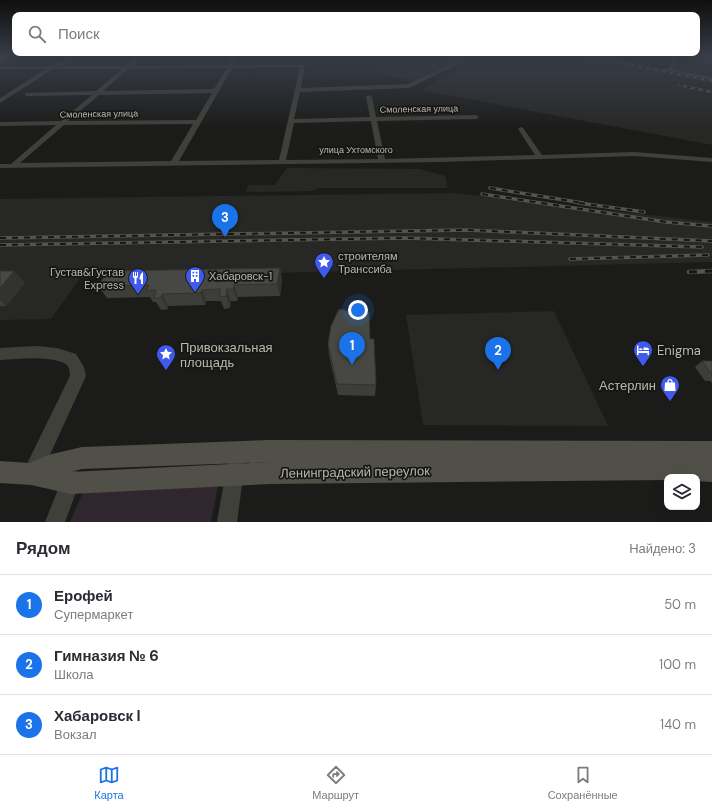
<!DOCTYPE html>
<html lang="ru">
<head>
<meta charset="utf-8">
<style>
  body { margin:0; font-family:"DM Sans",sans-serif; background:#f7f7f7; color:#2b2b33 }
  .controls { position:absolute; right:12px; bottom:12px; display:grid; overflow:hidden; border-radius:8px; box-shadow:0 4px 16px #0002 }
  .controls button { width:36px; height:36px; display:grid; place-items:center; padding:0; border:0; border-bottom:1px solid #e1e1e2; background:#fff; color:#2b2b33; font:20px sans-serif }
  .you { position:absolute; left:358px; top:310px; width:14px; height:14px; margin:-10px; border:3px solid #fff; border-radius:50%; background:#1a73e8; box-shadow:0 0 0 6px #1a73e833 }
  .badge { display:grid; place-items:center; width:26px; height:26px; border-radius:50%; background:#1a73e8; color:#fff; font-size:13px; font-weight:700 }
  .pin { position:absolute; translate:-50% -33px; filter:drop-shadow(0 1px 2px #0008) }
  .pin::after { content:''; position:absolute; top:21px; width:14px; height:12px; background:inherit; clip-path:polygon(0 0,100% 0,50% 100%) }
  .list { margin:0; padding:0; list-style:none }
  h2 { display:flex; justify-content:space-between; align-items:center; height:52px; margin:0; padding:0 16px; font-size:17px }
  h2 small { font-size:13px; font-weight:400; color:#7c7c81 }
  .list li { display:grid; grid-template-columns:26px 1fr auto; gap:12px; align-items:center; box-sizing:border-box; height:60px; padding:0 16px; border-top:1px solid #e1e1e2 }
  .list b { display:block; font-size:15px; white-space:nowrap }
  .list p { margin:0; font-size:13px; white-space:nowrap; color:#7c7c81 }
  .list em { font-size:13px; font-style:normal; color:#7c7c81 }
  .icon { flex:none; width:22px; height:22px; fill:none; stroke:currentColor; stroke-width:2; stroke-linecap:round; stroke-linejoin:round }
  .map { position:relative; flex:none; width:712px; height:522px; overflow:hidden }
  .search { position:absolute; background:#fff; box-shadow:0 4px 16px #0002; left:12px; right:12px; top:12px; height:44px; display:flex; align-items:center; gap:10px; box-sizing:border-box; padding:0 14px; border-radius:8px; color:#7c7c81; font-size:15px }
  .sheet { height:232px; background:#fff }
  nav { display:flex; justify-content:space-around; align-items:center; box-sizing:border-box; height:56px; border-top:1px solid #e1e1e2; background:#fff; font-size:11px; color:#7c7c81 }
  nav a { display:grid; justify-items:center; gap:2px }
  nav .on { color:#1a73e8 }
  .map>svg:first-child { display:block }
</style>
</head>
<body>
<div class="map">
<svg width="712" height="522" viewBox="0 0 712 522">
  <rect width="100%" height="100%" fill="#1b1b19"/>
  <g fill="#272825">
    <path d="M355 56H468L412 82 371 70 381 64Z"/>
    <path d="M482 56H584L712 81V145L421 90Z"/>
    <path d="M696 56H712V78L672 70 677 60 692 62Z"/>
    <path d="M287 168 420 169 445 176 448 188H318L312 191 246 192 248 185H275Z"/>
    <path d="M454 193 712 222V262L80 278 51 319 0 320V199Z"/>
    <path d="M554 311 608 426 423 425 406 315Z"/>
  </g>
  <path fill="#30272e" d="M218 486 211 522H70L83 492Z"/>
  <g fill="none" stroke-linecap="round" stroke-linejoin="round">
    <g fill="#40403a" fill-rule="evenodd">
      <path d="M4 56H9L0 63V60Z"/>
      <path d="M75 56H80L59 66H126L137 56H142L132 66 228 65 234 56H238L233 65H303L305 66 301 88 408 84 469 56H474L409 88 300 92 294 119 370 117 366 97 369 95 372 97 376 117 476 115 479 117 476 119 377 121 385 159 535 155 518 129 521 127 523 128 542 155 634 152 712 158V162L634 156 441 162 0 168V164H11L56 125 0 126V122L61 121 92 95 27 96 25 95V93L96 91 122 69H53L0 103V98L46 69H0V67L51 66ZM300 67 279 160 179 161 232 68ZM227 68 214 89 103 91 128 69ZM212 93 196 120 68 121 99 95ZM371 121 378 159 286 160 294 123ZM193 124 171 161 20 163 64 125Z"/>
      <path d="M300 56H309L310 57 308 58Z"/>
      <path d="M590 56H598L661 69H668L673 56H677L673 69 712 77V81L670 71H661Z"/>
    </g>
    <g fill="#40403a" fill-rule="evenodd">
      <path d="M37 346 57 348 76 354 84 367 86 376 38 481 31 483 24 481 22 474 70 376 69 368 66 364C49 355 19 359 0 360V348Z"/>
      <path d="M235 461 242 463 244 470 237 522H217L226 470 228 463Z"/>
      <path d="M72 470 79 472 81 479 65 522H45L65 472Z"/>
    </g>
    <path fill="#504f48" fill-rule="evenodd" d="M269 440 712 441V482L697 481V477H667V480L271 484 71 494 31 485 0 483V461L30 463 48 455 82 447ZM269 462H315H271L70 472 82 469Z"/>
    <defs>
      <g id="rail-far2">
        <path d="M587 56 712 81"/>
        <path d="M679 85 712 92"/>
      </g>
      <g id="rail-far1">
        <path d="M490 188 583 203"/>
        <path d="M482 194 666 222 712 226"/>
        <path d="M579 203 644 212"/>
        <path d="M0 238 467 230 712 241"/>
        <path d="M0 245 405 238 702 247"/>
        <path d="M570 259 708 255"/>
      </g>
      <path id="rail" d="M689 272 712 271"/>
    </defs>
    <use href="#rail-far2" stroke="#55544d" stroke-width="2.5"/>
    <use href="#rail-far1" stroke="#55544d" stroke-width="3.5"/>
    <use href="#rail" stroke="#55544d" stroke-width="4.5"/>
    <use href="#rail-far2" stroke="#161614" stroke-width="1.5" stroke-dasharray="4" stroke-linecap="butt"/>
    <use href="#rail-far1" stroke="#161614" stroke-width="2" stroke-dasharray="6" stroke-linecap="butt"/>
    <use href="#rail" stroke="#161614" stroke-width="3" stroke-dasharray="8" stroke-linecap="butt"/>
  </g>
  <g fill="#3d3e3a">
    <path d="M280 268 282 280 280 296 238 297 237 301H231L230 308 224 309 221 301H206L205 305 168 306V309L161 310 156 302H153L150 297 107 298 98 286Z"/>
    <path d="M0 271H14L25 283 6 306H0Z"/>
    <path d="M370 339 376 385 375 396 338 395 329 355 328 344Z"/>
    <path d="M702 361H712V383L710 381H705L695 367Z"/>
  </g>
  <g fill="#32322f">
    <path d="M280 268 282 280 280 296 277 284Z"/>
    <path d="M14 271 25 283 6 306 0 300V288Z"/>
    <path d="M234 285 238 297 237 301 233 289Z"/>
    <path d="M227 289 231 301 230 308 226 296Z"/>
    <path d="M202 290 206 301 205 305 200 293Z"/>
    <path d="M162 294 168 306V309L161 298Z"/>
  </g>
  <g fill="#474843" stroke="#32322f">
    <path d="M280 268 277 284 234 285 233 289H227L226 296 220 297V289L202 290 200 293 162 294 161 298H154L156 290 146 291 149 285 98 286 108 271Z"/>
    <path d="M0 271H14L0 288Z"/>
    <path d="M339 309 353 312H369L370 339H374L376 385 337 384 328 344 331 326Z"/>
    <path d="M702 361H712V375Z"/>
  </g>
  <linearGradient id="sky" x2="0" y2="1"><stop stop-color="#0f0f0e"/><stop offset="0.43" stop-color="#393f49"/><stop offset="1" stop-color="#393f49" stop-opacity="0"/></linearGradient>
  <rect width="712" height="129" fill="url(#sky)"/>
  <defs>
    <symbol id="sight-pin" viewBox="-11 -11 22 30"><path d="M0 17L-7.5 6A9.5 9.5 0 1 1 7.5 6Z" fill="#3f5aed" stroke="#161614"/><path d="M0-6L1.8-2.2L6-1.7L2.9 1.2L3.7 5.4L0 3.3L-3.7 5.4L-2.9 1.2L-6-1.7L-1.8-2.2Z" fill="#fff"/></symbol>
    <symbol id="building-pin" viewBox="-11 -11 22 30"><path d="M0 17L-7.5 6A9.5 9.5 0 1 1 7.5 6Z" fill="#3f5aed" stroke="#161614"/><path d="M-4-6H4V6H1V3H-1V6H-4ZM-2.5-4.3h1.7v1.8h-1.7ZM.8-4.3h1.7v1.8H.8ZM-2.5-1h1.7V.8h-1.7ZM.8-1h1.7V.8H.8Z" fill="#fff"/></symbol>
    <symbol id="restaurant-pin" viewBox="-11 -11 22 30"><path d="M0 17L-7.5 6A9.5 9.5 0 1 1 7.5 6Z" fill="#3f5aed" stroke="#161614"/><path d="M-5-6h1v4h1v-4h1v4h1v-4h1v5L-1.5 .5V6h-2V.5L-5-1ZM5-6V6H3V1.5H1.5Q1.5-4 5-6Z" fill="#fff"/></symbol>
    <symbol id="hotel-pin" viewBox="-11 -11 22 30"><path d="M0 17L-7.5 6A9.5 9.5 0 1 1 7.5 6Z" fill="#3f5aed" stroke="#161614"/><path d="M-6-4.5h1.5V1H6V5H4.5V3h-9V5H-6ZM-4 0a1.8 1.8 0 1 1 3.6 0ZM.5 0V-2.5h3Q6-2.5 6 0Z" fill="#fff"/></symbol>
    <symbol id="shop-pin" viewBox="-11 -11 22 30"><path d="M0 17L-7.5 6A9.5 9.5 0 1 1 7.5 6Z" fill="#3f5aed" stroke="#161614"/><path d="M-5-2.5h2.3a2.7 3.5 0 0 1 5.4 0H5L5.5 6h-11ZM-1.5-2.5h3a1.5 2.3 0 0 0-3 0Z" fill="#fff"/></symbol>
  </defs>
  <g fill-rule="evenodd">
    <use href="#sight-pin" x="313" y="251" width="22" height="30"/>
    <use href="#building-pin" x="184" y="265" width="22" height="30"/>
    <use href="#restaurant-pin" x="127" y="267" width="22" height="30"/>
    <use href="#hotel-pin" x="632" y="339" width="22" height="30"/>
    <use href="#sight-pin" x="155" y="343" width="22" height="30"/>
    <use href="#shop-pin" x="659" y="374" width="22" height="30"/>
  </g>
  <g text-anchor="middle" dominant-baseline="central" stroke-width="3.5" stroke-linejoin="round" paint-order="stroke">
    <g font-size="9" fill="#bab8ac" stroke="#161614">
      <text transform="translate(419 109) rotate(-1)">Смоленская улица</text>
      <text transform="translate(99 114) rotate(-1)">Смоленская улица</text>
      <text x="356" y="150">улица Ухтомского</text>
    </g>
    <g font-size="11" fill="#bab8ac" stroke="#161614" text-anchor="start">
      <text x="338" y="256">строителям<tspan x="338" dy="13">Транссиба</tspan></text>
      <text x="124" y="272" text-anchor="end">Густав&amp;Густав<tspan x="124" dy="13">Express</tspan></text>
      <text x="209" y="276">Хабаровск-1</text>
    </g>
    <g font-size="13" fill="#bab8ac" stroke="#161614" text-anchor="start">
      <text x="180" y="347">Привокзальная<tspan x="180" dy="15">площадь</tspan></text>
      <text x="657" y="350">Enigma</text>
      <text x="656" y="385" text-anchor="end">Астерлин</text>
    </g>
    <g font-size="13" fill="#bab8ac" stroke="#161614">
      <text transform="translate(355 472) rotate(-1)">Ленинградский переулок</text>
    </g>
  </g>
</svg>
<div class="controls">
<button><svg class="icon" aria-label="layers" viewBox="0 0 24 24"><path d="M12 4l9 5-9 5-9-5zM3 14l9 5 9-5"/></svg></button>
</div>
<div class="you"></div>
<div class="pin badge" style="left:352px;top:365px">1</div>
<div class="pin badge" style="left:498px;top:370px">2</div>
<div class="pin badge" style="left:225px;top:237px">3</div>
<div class="search"><svg class="icon" aria-label="search" viewBox="0 0 24 24"><circle cx="10" cy="10" r="6"/><path d="M15 15l6 6"/></svg>Поиск</div>
</div>
<section class="sheet">
<h2>Рядом<small>Найдено: 3</small></h2>
<ul class="list">
<li><span class="badge">1</span><div><b>Ерофей</b><p>Супермаркет</p></div><em>50 m</em></li>
<li><span class="badge">2</span><div><b>Гимназия № 6</b><p>Школа</p></div><em>100 m</em></li>
<li><span class="badge">3</span><div><b>Хабаровск I</b><p>Вокзал</p></div><em>140 m</em></li>
</ul>
</section>
<nav>
<a class="on"><svg class="icon" aria-label="map" viewBox="0 0 24 24"><path d="M3 6l6-2 6 2 6-2v14l-6 2-6-2-6 2zM9 4v14M15 6v14"/></svg>Карта</a>
<a><svg class="icon" aria-label="directions" viewBox="0 0 24 24"><path d="M12 3l9 9-9 9-9-9zM9 14v-3h6M13 9l2 2-2 2"/></svg>Маршрут</a>
<a><svg class="icon" aria-label="saved" viewBox="0 0 24 24"><path d="M7 4h10v16l-5-4-5 4z"/></svg>Сохранённые</a>
</nav>
</body>
</html>
